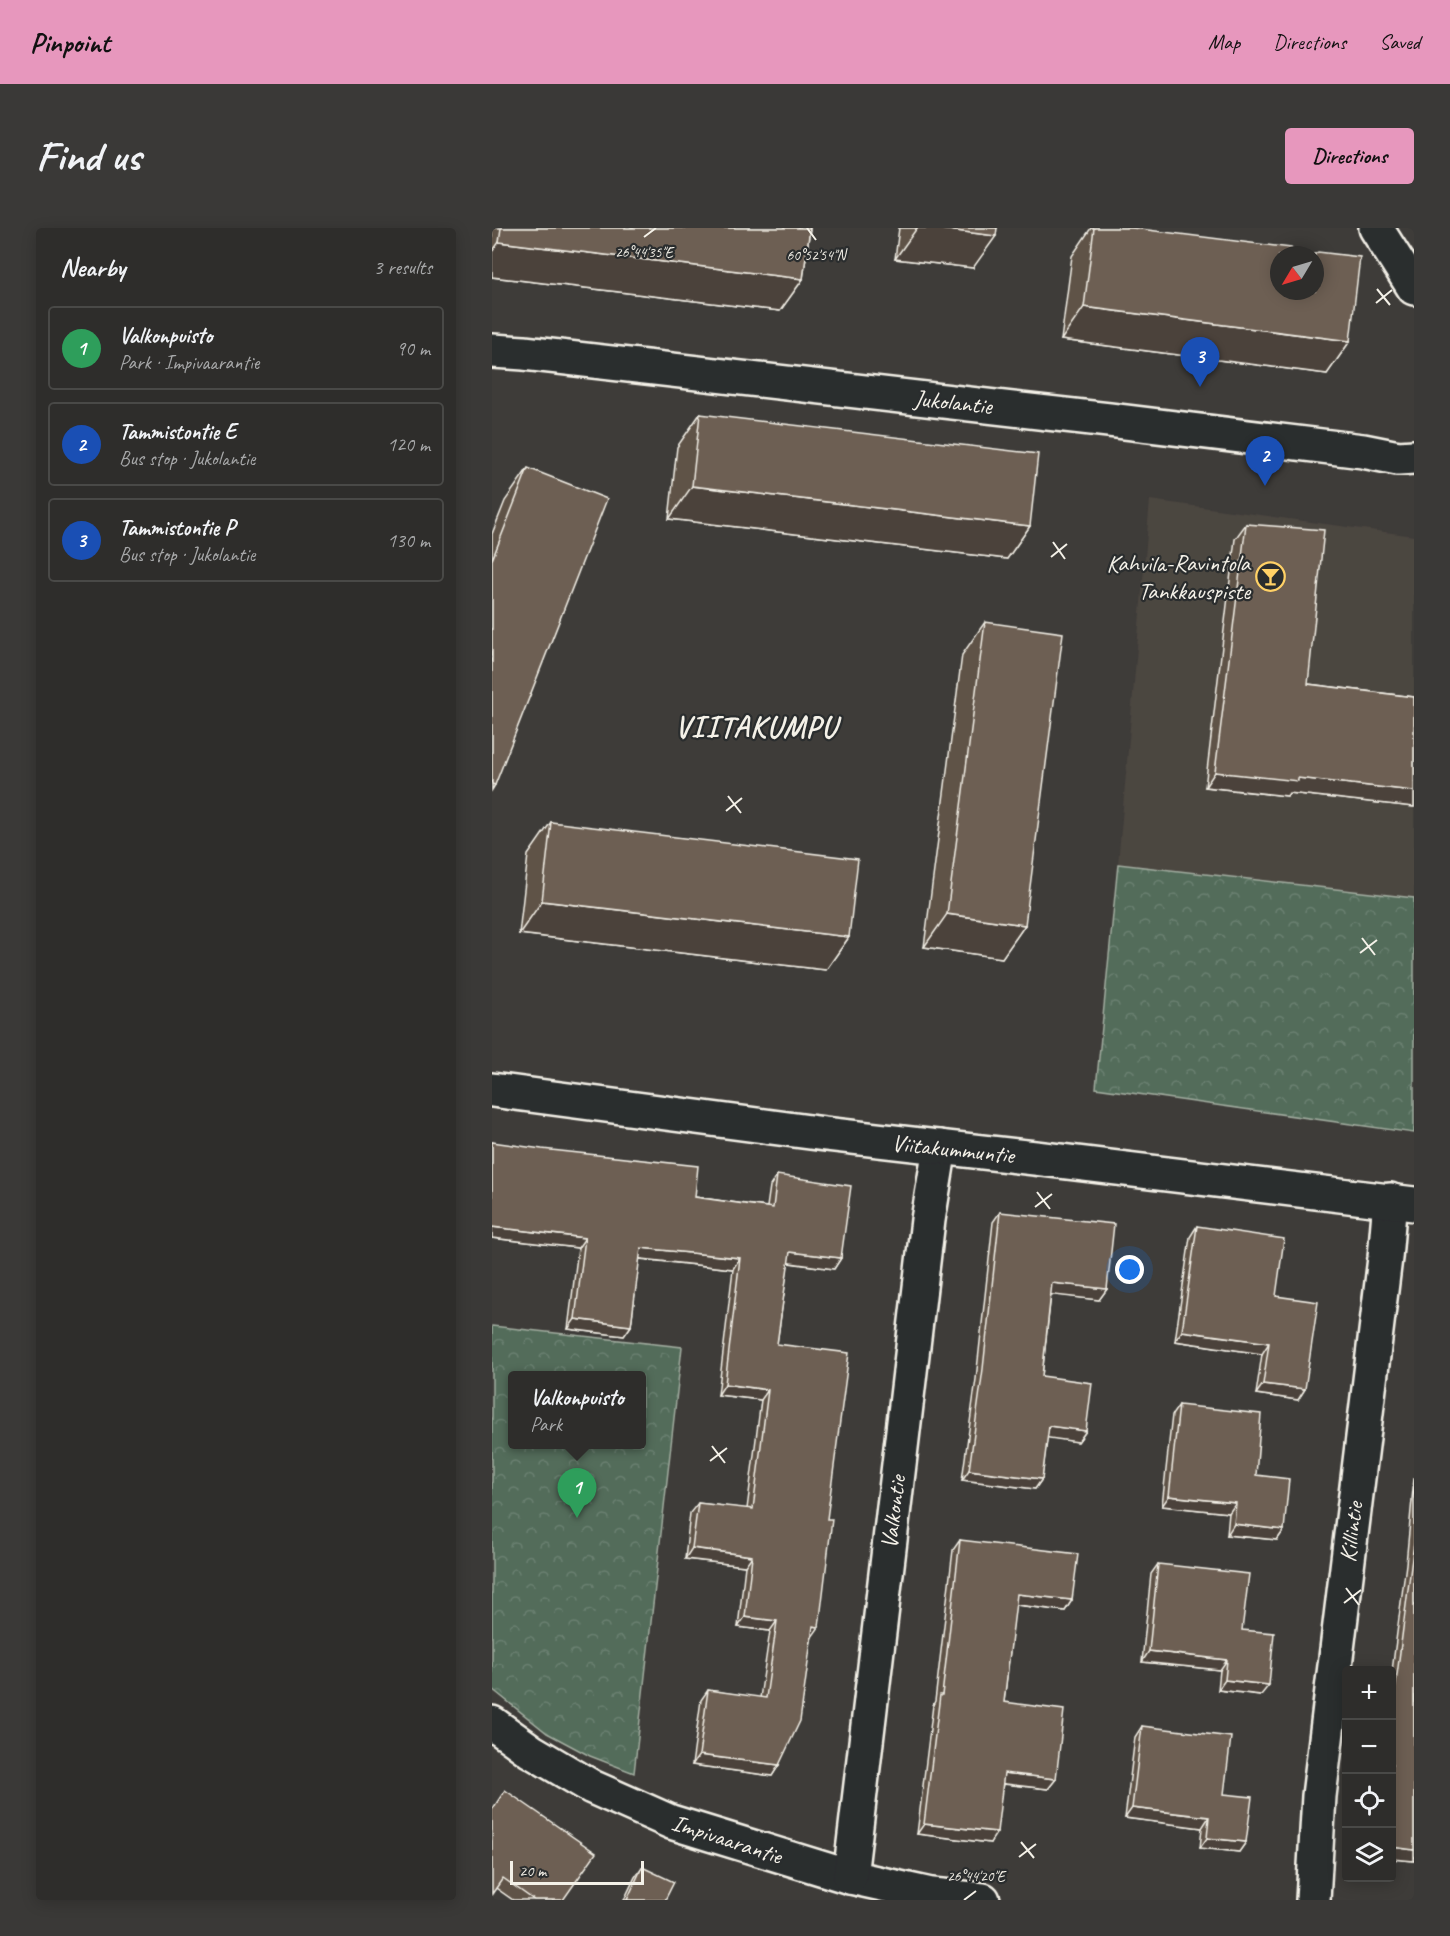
<!DOCTYPE html>
<html lang="en">
<head>
<meta charset="utf-8">
<style>
  body { margin:0; font-family:Caveat,sans-serif; background:#3a3937; color:#f1f3f6 }
  .controls { position:absolute; right:18px; bottom:18px; display:grid; overflow:hidden; border-radius:6px; box-shadow:0 3px 15px #0003 }
  .controls button { width:54px; height:54px; display:grid; place-items:center; padding:0; border:0; border-bottom:2px solid #494947; background:#2e2d2b; color:#f1f3f6; font:30px sans-serif }
  .compass { position:absolute; left:778px; top:18px; width:54px; height:54px; border-radius:50%; background:#2e2d2b; box-shadow:0 3px 15px #0003; rotate:232deg }
  .scale { position:absolute; left:18px; bottom:15px; width:134px; box-sizing:border-box; padding-left:6px; border:3px solid #f4f1e8; border-top:0; font-size:16px; line-height:21px; white-space:nowrap; color:#f4f1e8; -webkit-text-stroke:4px #2a2d2e; paint-order:stroke }
  .you { position:absolute; left:638px; top:1042px; width:21px; height:21px; margin:-15px; border:4px solid #fff; border-radius:50%; background:#1a73e8; box-shadow:0 0 0 9px #1a73e833 }
  .badge { display:grid; place-items:center; width:39px; height:39px; border-radius:50%; background:#e797bd; color:#fff; font-size:20px; font-weight:700 }
  .pin { position:absolute; translate:-50% -50px; filter:drop-shadow(0 2px 3px #0008) }
  .pin::after { content:''; position:absolute; top:32px; width:21px; height:18px; background:inherit; clip-path:polygon(0 0,100% 0,50% 100%) }
  .popup { position:absolute; left:16px; top:1143px; width:138px; height:78px; box-sizing:border-box; display:grid; place-content:center; border-radius:6px; background:#2e2d2b; filter:drop-shadow(0 2px 4px #0005); font-size:20px; white-space:nowrap; color:#a7a8a9 }
  .popup b { font-size:22px; color:#f1f3f6 }
  .popup::after { content:''; position:absolute; left:50%; top:100%; margin-left:-12px; border:12px solid transparent; border-top-color:#2e2d2b }
  .list { margin:0; padding:0; list-style:none }
  h2 { display:flex; justify-content:space-between; align-items:center; height:78px; margin:0; padding:0 24px; font-size:26px }
  h2 small { font-size:20px; font-weight:400; color:#a7a8a9 }
  .list li { display:grid; grid-template-columns:39px 1fr auto; gap:18px; align-items:center; box-sizing:border-box; height:84px; margin:0 12px 12px; padding:0 12px; border:2px solid #494947; border-radius:6px }
  .list b { display:block; font-size:22px; white-space:nowrap }
  .list p { margin:0; font-size:20px; white-space:nowrap; color:#a7a8a9 }
  .list em { font-size:20px; font-style:normal; color:#a7a8a9 }
  .icon { flex:none; width:33px; height:33px; fill:none; stroke:currentColor; stroke-width:2; stroke-linecap:round; stroke-linejoin:round }
  .map { position:relative; flex:none; width:922px; height:1672px; overflow:hidden; border-radius:6px }
  header { display:flex; align-items:center; gap:36px; box-sizing:border-box; height:84px; padding:0 30px; background:#e797bd; color:#111 }
  header strong { font-size:28px }
  nav { display:flex; gap:33px; margin-inline-start:auto; font-size:21px }
  .intro { display:flex; align-items:center; justify-content:space-between; box-sizing:border-box; height:144px; padding:0 36px }
  h1 { margin:0; font-size:42px }
  .button { padding:15px 27px; border-radius:6px; background:#e797bd; color:#111; font-size:21px; font-weight:700 }
  main { display:flex; gap:36px; padding:0 36px }
  aside { flex:1; background:#2e2d2b; border-radius:6px; box-shadow:0 3px 15px #0003 }
  .map>svg:first-child { display:block }
</style>
</head>
<body>
<header>
<strong>Pinpoint</strong>
<nav><a>Map</a><a>Directions</a><a>Saved</a></nav>
</header>
<div class="intro"><h1>Find us</h1><a class="button">Directions</a></div>
<main>
<aside>
<h2>Nearby<small>3 results</small></h2>
<ul class="list">
<li><span class="badge" style="background:#2e9e5b">1</span><div><b>Valkonpuisto</b><p>Park · Impivaarantie</p></div><em>90 m</em></li>
<li><span class="badge" style="background:#1a4fb4">2</span><div><b>Tammistontie E</b><p>Bus stop · Jukolantie</p></div><em>120 m</em></li>
<li><span class="badge" style="background:#1a4fb4">3</span><div><b>Tammistontie P</b><p>Bus stop · Jukolantie</p></div><em>130 m</em></li>
</ul>
</aside>
<div class="map">
<svg width="922" height="1672" viewBox="0 0 922 1672">
  <defs>
    <pattern id="forest-crowns" width="20" height="18" patternUnits="userSpaceOnUse" patternTransform="scale(1.5)"><rect width="20" height="18" fill="#526c5a"/><path d="M2 6a3 3 0 1 1 6 0M12 15a3 3 0 1 1 6 0" fill="none" stroke="#6c8172"/></pattern>
  </defs>
  <rect width="100%" height="100%" fill="#3e3c39"/>
  <filter id="ink" filterUnits="userSpaceOnUse"><feTurbulence type="fractalNoise" baseFrequency=".0167" numOctaves="2"/><feDisplacementMap in="SourceGraphic" scale="12" xChannelSelector="R" yChannelSelector="G"/><feConvolveMatrix kernelMatrix="1 2 1 2 8 2 1 2 1" color-interpolation-filters="sRGB"/></filter>
  <g filter="url(#ink)">
    <path fill="#4c4641" d="M658 272 922 308V670L626 636Z"/>
    <g fill="url(#forest-crowns)" stroke="#a3aea1" stroke-width="1.5" fill-rule="evenodd">
      <path d="M626 636 922 670V905L604 860Z"/>
      <path d="M0 1098 190 1119 142 1545 98 1528 55 1505 0 1461ZM20 1148H150V1216H20Z"/>
    </g>
    <g fill="none" stroke-linecap="round" stroke-linejoin="round">
      <defs>
        <g id="street">
          <path d="M884 0 922 60"/>
          <path d="M0 123 32 125 617 192 871 223 906 230 922 229"/>
          <path d="M0 1495 39 1523 100 1559 179 1594 358 1649 440 1667 491 1672"/>
          <path d="M358 1649 436 992 448 919"/>
          <path d="M821 1672 827 1568 893 1030 898 972"/>
        </g>
        <path id="secondary" d="M0 862 333 906 543 930 922 976"/>
      </defs>
      <use href="#street" stroke="#f4f1e8" stroke-width="38"/>
      <use href="#secondary" stroke="#f4f1e8" stroke-width="38"/>
      <use href="#street" stroke="#2a2d2e" stroke-width="33"/>
      <use href="#secondary" stroke="#2a2d2e" stroke-width="33"/>
    </g>
    <g fill="#5e5247" stroke="#f4f1e8" stroke-width="1.5">
      <path d="M0 0H318L311 51 288 83 0 49Z"/>
      <path d="M407 0H505L481 40 403 31Z"/>
      <path d="M599 0H640L787 63 858 113 835 146 569 112 580 28Z"/>
      <path d="M208 186 538 298 515 331 177 291 185 219Z"/>
      <path d="M36 240 3 557 0 562V306L13 273Z"/>
      <path d="M754 296 816 456 922 469V579L797 565 795 568 713 559 743 311Z"/>
      <path d="M493 394 533 697 510 730 432 719 470 427Z"/>
      <path d="M59 594 357 709 334 742 27 706 36 627Z"/>
      <path d="M0 914 203 969 275 979 278 958 285 947 349 1030 342 1041 296 1035 285 1116 320 1409 287 1537 280 1548 200 1537 209 1472 216 1462 268 1470 278 1403 246 1399 253 1338 193 1331 198 1285 206 1275 255 1281 269 1172 226 1167 241 1041 147 1031 139 1098 132 1108 76 1101 86 1020 0 1010Z"/>
      <path d="M508 984 615 1061 607 1072 559 1066 550 1148 594 1203 586 1214 555 1209 550 1251 543 1261 470 1252 484 1151 501 994Z"/>
      <path d="M705 998 784 1068 813 1161 806 1172 764 1166 770 1126 683 1113 698 1009Z"/>
      <path d="M687 1177 764 1247 792 1302 785 1312 735 1307 737 1285 670 1278 680 1187Z"/>
      <path d="M922 1250V1633L900 1631V1443L914 1336Z"/>
      <path d="M468 1312 580 1372 573 1383 523 1377 512 1474 564 1551 556 1561 511 1556 498 1615 425 1606 441 1477 443 1473 461 1322Z"/>
      <path d="M666 1336 750 1402 769 1467 726 1462 728 1442 650 1434 659 1346Z"/>
      <path d="M650 1498 732 1566 754 1614 747 1624 708 1620 710 1600 633 1590 643 1509Z"/>
      <path d="M0 1582 71 1672H21L4 1660Z"/>
      <path d="M150 1639 173 1672H132L143 1649Z"/>
    </g>
    <g fill="#4c423a" stroke="#f4f1e8" stroke-width="1.5">
      <path d="M425 0H440L504 8 481 40 403 31Z"/>
      <path d="M7 14 311 51 288 83 0 49V24Z"/>
      <path d="M592 79 858 113 835 146 569 112Z"/>
      <path d="M200 258 538 298 515 331 177 291Z"/>
      <path d="M723 544 806 550 922 563V579L797 565 795 568 713 559Z"/>
      <path d="M50 673 357 709 334 742 27 706Z"/>
      <path d="M455 686 533 697 510 730 432 719Z"/>
      <path d="M0 999 93 1010 86 1020 0 1010Z"/>
      <path d="M149 1020 248 1030 241 1041 141 1030Z"/>
      <path d="M298 1024 349 1030 342 1041 291 1034Z"/>
      <path d="M560 1055 615 1061 607 1072 553 1066Z"/>
      <path d="M83 1091 139 1098 132 1108 76 1101Z"/>
      <path d="M690 1103 777 1115 770 1126 683 1113Z"/>
      <path d="M233 1156 276 1162 269 1172 226 1167Z"/>
      <path d="M771 1156 813 1161 806 1172 764 1166Z"/>
      <path d="M557 1198 594 1203 586 1214 550 1209Z"/>
      <path d="M477 1242 550 1251 543 1261 470 1252Z"/>
      <path d="M677 1268 744 1275 737 1285 670 1278Z"/>
      <path d="M742 1296 792 1302 785 1312 735 1307Z"/>
      <path d="M200 1320 260 1328 253 1338 193 1331Z"/>
      <path d="M525 1366 580 1372 573 1383 518 1376Z"/>
      <path d="M253 1389 285 1393 278 1403 246 1399Z"/>
      <path d="M321 1398 327 1399 320 1409 313 1408Z"/>
      <path d="M657 1423 735 1432 728 1442 650 1434Z"/>
      <path d="M733 1452 777 1457 769 1467 726 1462Z"/>
      <path d="M207 1527 287 1537 280 1548 200 1537Z"/>
      <path d="M512 1545 564 1551 556 1561 505 1555Z"/>
      <path d="M640 1580 717 1589 710 1600 633 1590Z"/>
      <path d="M432 1596 505 1604 498 1615 425 1606Z"/>
      <path d="M715 1610 754 1614 747 1624 708 1620Z"/>
      <path d="M900 1619 922 1622V1633L900 1631Z"/>
    </g>
    <g fill="#6d5f53" stroke="#f4f1e8" stroke-width="1.5">
      <path d="M9 0H318L311 51 7 14Z"/>
      <path d="M440 0H505L504 8Z"/>
      <path d="M602 0H640L799 20 806 27H787V63H823V27H821L826 24 868 29 858 113 592 79Z"/>
      <path d="M208 186 546 226 538 298 200 258Z"/>
      <path d="M36 240 115 271 3 557 0 556V332Z"/>
      <path d="M754 296 832 302 816 456 922 469V563L806 550V553L723 544Z"/>
      <path d="M493 394 571 405 533 697 455 686Z"/>
      <path d="M59 594 366 631 357 709 50 673Z"/>
      <path d="M0 914 50 921 206 938 203 969 281 980 285 947 359 958 349 1030 298 1024 285 1116 357 1125 335 1291H340L327 1399 321 1398 308 1493 287 1537 207 1527 216 1462 274 1470 285 1393 253 1389 260 1328 200 1320 206 1275 261 1281 276 1162 233 1156 248 1030 149 1020 139 1098 83 1091 93 1010 0 999Z"/>
      <path d="M508 984 622 996 615 1061 560 1055 550 1148 600 1155 594 1203 557 1198 550 1251 477 1242 491 1141Z"/>
      <path d="M705 998 792 1011 784 1068 826 1074 813 1161 771 1156 777 1115 690 1103Z"/>
      <path d="M687 1177 769 1186 764 1247 797 1251 792 1302 742 1296 744 1275 677 1268Z"/>
      <path d="M468 1312 586 1326 580 1372 525 1366 512 1474 572 1482 564 1551 512 1545 505 1604 432 1596 448 1467H450Z"/>
      <path d="M922 1315V1622L900 1619V1486Z"/>
      <path d="M666 1336 757 1346 750 1402 782 1405 777 1457 733 1452 735 1432 657 1423Z"/>
      <path d="M650 1498 739 1509 732 1566 760 1569 754 1614 715 1610 717 1589 640 1580Z"/>
      <path d="M13 1562 104 1625 71 1672H42L11 1650 0 1666V1582Z"/>
      <path d="M150 1639 182 1654 173 1672H135Z"/>
    </g>
  </g>
  <path fill="none" stroke="#f4f1e8" stroke-width="2" d="M315 0 324 12M152 9 164 0M885 61 898 77M884 75 900 62M561 314 573 331M559 329 575 316M236 568 249 585M234 583 250 570M870 710 883 727M868 725 885 712M545 964 558 981M543 979 560 966M220 1218 233 1235M218 1233 235 1220M854 1360 867 1377M852 1375 869 1362M529 1614 542 1630M527 1629 544 1616M472 1672 484 1663"/>
  <defs>
    <symbol id="bar-ring" viewBox="-11 -11 22 22"><circle r="9.5" fill="#2a2d2e" stroke="#ffd166" stroke-width="1.5"/><path d="M-6-5H6L.8 .8V4.5H3.5V6h-7V4.5H-.8V.8Z" fill="#ffd166"/></symbol>
  </defs>
  <g fill-rule="evenodd">
    <use href="#bar-ring" x="762" y="332" width="33" height="33"/>
  </g>
  <g text-anchor="middle" dominant-baseline="central" stroke-width="4.5" stroke-linejoin="round" paint-order="stroke">
    <g font-size="24" fill="#f4f1e8" stroke="#2a2d2e">
      <text transform="translate(461 174) rotate(6)">Jukolantie</text>
      <text transform="translate(461 921) rotate(6)">Viitakummuntie</text>
      <text transform="translate(401 1284) rotate(-83)">Valkontie</text>
      <text transform="translate(859 1304) rotate(-83)">Killintie</text>
      <text transform="translate(235 1611) rotate(18)">Impivaarantie</text>
    </g>
    <g font-size="24" fill="#f4f1e8" stroke="#2a2d2e" text-anchor="end">
      <text x="758" y="335">Kahvila-Ravintola<tspan x="758" dy="28">Tankkauspiste</tspan></text>
    </g>
    <g font-size="30" font-weight="bold" letter-spacing="1.5" fill="#f4f1e8" stroke="#2a2d2e">
      <text x="264" y="499">VIITAKUMPU</text>
    </g>
  </g>
  <g font-size="15" text-anchor="middle" fill="#f4f1e8" stroke="#2a2d2e" stroke-width="4.5" stroke-linejoin="round" paint-order="stroke">
    <text x="152" y="29">26°44'35"E</text>
    <text x="324" y="32">60°52'54"N</text>
    <text x="484" y="1653">26°44'20"E</text>
  </g>
</svg>
<div class="controls">
<button>+</button>
<button>−</button>
<button><svg class="icon" aria-label="locate" viewBox="0 0 24 24"><circle cx="12" cy="12" r="6"/><path d="M12 2v4M12 18v4M2 12h4M18 12h4"/></svg></button>
<button><svg class="icon" aria-label="layers" viewBox="0 0 24 24"><path d="M12 4l9 5-9 5-9-5zM3 14l9 5 9-5"/></svg></button>
</div>
<svg class="compass" viewBox="-18 -18 36 36"><path d="M0-13l5 13h-10z" fill="#e53935"/><path d="M0 13l5-13h-10z" fill="#a7a8a9"/></svg>
<div class="scale">20 m</div>
<div class="you"></div>
<div class="pin badge" style="left:85px;top:1290px;background:#2e9e5b">1</div>
<div class="popup"><b>Valkonpuisto</b>Park</div>
<div class="pin badge" style="left:773px;top:258px;background:#1a4fb4">2</div>
<div class="pin badge" style="left:708px;top:159px;background:#1a4fb4">3</div>
</div>
</main>
</body>
</html>
